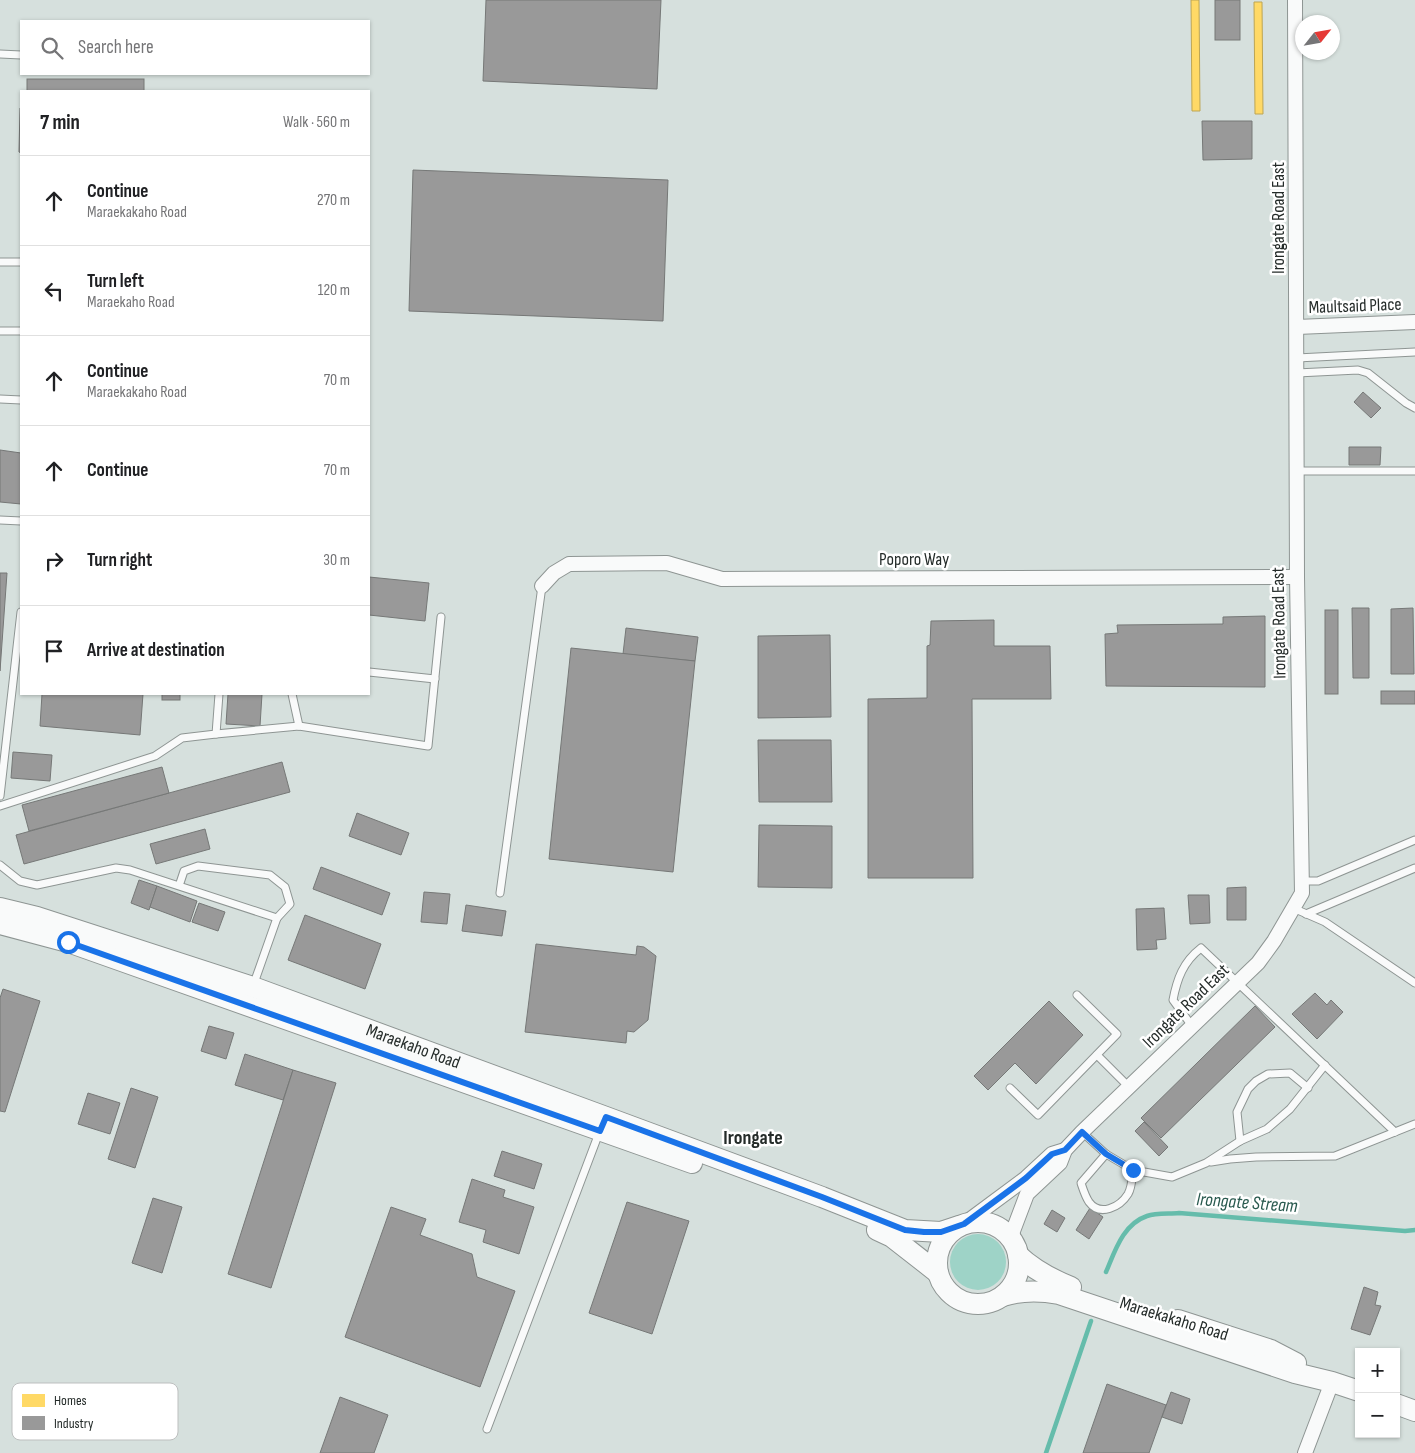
<!DOCTYPE html>
<html lang="en">
<head>
<meta charset="utf-8">
<style>
  body { margin:0; font-family:"Sofia Sans Condensed",sans-serif; background:#f6f6f6; color:#202124 }
  .controls { position:absolute; right:15px; bottom:15px; display:grid; overflow:hidden; border-radius:0px; box-shadow:0 1px 4px #0004 }
  .controls button { width:45px; height:45px; display:grid; place-items:center; padding:0; border:0; border-bottom:1px solid #e0e0e0; background:#fff; color:#202124; font:25px sans-serif }
  .compass { position:absolute; left:1295px; top:15px; width:45px; height:45px; border-radius:50%; background:#fff; box-shadow:0 1px 4px #0004; rotate:59deg }
  .stop { position:absolute; width:15px; height:15px; margin:-11px; border:4px solid #1a73e8; border-radius:50%; background:#fff }
  .stop.end { background:#1a73e8; border-color:#fff; box-shadow:0 1px 5px #0008 }
  .list { margin:0; padding:0; list-style:none }
  h2 { display:flex; justify-content:space-between; align-items:center; height:65px; margin:0; padding:0 20px; font-size:21px }
  h2 small { font-size:16px; font-weight:400; color:#757577 }
  .list li { display:grid; grid-template-columns:32px 1fr auto; gap:15px; align-items:center; box-sizing:border-box; height:90px; padding:0 20px; border-top:1px solid #e0e0e0 }
  .list b { display:block; font-size:19px; white-space:nowrap }
  .list p { margin:0; font-size:16px; white-space:nowrap; color:#757577 }
  .list em { font-size:16px; font-style:normal; color:#757577 }
  .icon { flex:none; width:28px; height:28px; fill:none; stroke:currentColor; stroke-width:2; stroke-linecap:round; stroke-linejoin:round }
  .map { position:relative; flex:none; width:1415px; height:1453px; overflow:hidden }
  .search { position:absolute; background:#fff; box-shadow:0 1px 4px #0004; left:20px; top:20px; width:350px; height:55px; display:flex; align-items:center; gap:12px; box-sizing:border-box; padding:0 18px; border-radius:0px; color:#757577; font-size:19px }
  .panel { position:absolute; background:#fff; box-shadow:0 1px 4px #0004; left:20px; top:90px; width:350px; height:605px; border-radius:0px }
  .map>svg:first-child { display:block }
</style>
</head>
<body>
<div class="map">
<svg width="1415" height="1453" viewBox="0 0 1415 1453">
  <rect width="100%" height="100%" fill="#d6e0dd"/>
  <circle fill="#9ed3c7" cx="978" cy="1262" r="28"/>
  <g fill="#ffd966" stroke="#bda554">
    <path d="M1191 0H1199L1200 111H1192Z"/>
    <path d="M1254 2H1262L1263 114H1255Z"/>
  </g>
  <g fill="#999" stroke="#767877">
    <path d="M486 0H661L657 89 483 81Z"/>
    <rect x="1215" y="0" width="25" height="40"/>
    <rect x="27" y="79" width="117" height="12"/>
    <path d="M20 108H21V153L19 152Z"/>
    <path d="M1202 121H1252V159L1203 160Z"/>
    <path d="M413 170 668 180 663 321 409 311Z"/>
    <path d="M1363 392 1381 408 1371 418 1354 402Z"/>
    <path d="M1349 447H1381L1380 465H1349Z"/>
    <path d="M0 450 21 453V504L0 502Z"/>
    <path d="M0 573H7L0 671Z"/>
    <path d="M369 577 429 583 425 621 369 615Z"/>
    <path d="M1352 608H1369V678H1353Z"/>
    <path d="M1413 608 1414 674H1391V609Z"/>
    <rect x="1325" y="610" width="13" height="84"/>
    <path d="M1265 616V687L1106 686 1105 634 1118 633 1117 625 1223 624V617Z"/>
    <path d="M994 620V646H1050L1051 699H972L973 878H868V699L927 698V646L930 645 931 621Z"/>
    <path d="M626 628 698 637 695 661 623 654Z"/>
    <path d="M830 635 831 717 758 718V636Z"/>
    <path d="M571 648 695 661 673 872 549 859Z"/>
    <rect x="1381" y="691" width="34" height="13"/>
    <path d="M42 694H143L140 735 40 726Z"/>
    <rect x="162" y="694" width="18" height="6"/>
    <path d="M228 694H262L260 726 226 724Z"/>
    <path d="M758 740H831L832 802H759Z"/>
    <path d="M13 752 52 755 50 781 11 778Z"/>
    <path d="M282 762 290 792 24 864 16 835Z"/>
    <path d="M162 767 169 793 29 831 22 805Z"/>
    <path d="M357 813 409 833 401 855 349 836Z"/>
    <path d="M759 825 832 826V888L758 887Z"/>
    <path d="M205 829 210 849 156 864 150 844Z"/>
    <path d="M321 867 390 893 382 915 313 889Z"/>
    <path d="M139 880 157 886 149 910 131 903Z"/>
    <path d="M157 886 197 901 190 922 150 907Z"/>
    <path d="M1246 887V920H1227V888Z"/>
    <path d="M424 892 450 894 447 924 421 922Z"/>
    <path d="M1188 895H1209L1210 923 1190 924Z"/>
    <path d="M199 903 225 912 218 931 192 922Z"/>
    <path d="M466 905 506 911 502 936 462 931Z"/>
    <path d="M1164 908 1166 939 1156 940 1157 949 1137 950 1136 909Z"/>
    <path d="M305 915 381 944 365 989 288 960Z"/>
    <path d="M536 944 636 955 637 946 644 947 656 956 648 1020 634 1032 627 1031 626 1043 525 1032Z"/>
    <path d="M3 989 40 1001 5 1112 0 1111V998Z"/>
    <path d="M1315 993 1327 1005 1331 1000 1343 1012 1317 1039 1292 1014Z"/>
    <path d="M1049 1001 1083 1035 1036 1084 1015 1063 988 1090 974 1076Z"/>
    <path d="M1255 1006 1275 1027 1161 1138 1141 1118Z"/>
    <path d="M209 1026 234 1033 226 1059 201 1051Z"/>
    <path d="M245 1054 293 1070 283 1100 235 1085Z"/>
    <path d="M293 1070 336 1083 271 1288 228 1274Z"/>
    <path d="M131 1088 158 1097 135 1168 108 1159Z"/>
    <path d="M88 1093 120 1103 110 1134 78 1124Z"/>
    <path d="M1144 1122 1168 1147 1159 1156 1135 1131Z"/>
    <path d="M502 1151 542 1164 534 1189 494 1176Z"/>
    <path d="M472 1179 505 1190 503 1197 534 1207 519 1254 483 1242 486 1230 459 1222Z"/>
    <path d="M153 1198 182 1207 162 1273 132 1263Z"/>
    <path d="M627 1202 689 1221 652 1334 589 1313Z"/>
    <path d="M391 1207 426 1219 420 1235 472 1254 477 1277 515 1291 480 1387 345 1337Z"/>
    <path d="M1090 1208 1103 1217 1089 1239 1076 1230Z"/>
    <path d="M1052 1210 1065 1218 1057 1232 1044 1224Z"/>
    <path d="M1364 1287 1378 1292 1375 1305 1381 1306 1370 1335 1351 1329Z"/>
    <path d="M1107 1384 1166 1405 1149 1453H1083Z"/>
    <path d="M1171 1392 1190 1399 1182 1424 1162 1417Z"/>
    <path d="M340 1397 388 1415 374 1453H320Z"/>
  </g>
  <g fill="none" stroke-linecap="round" stroke-linejoin="round">
    <g stroke="#65bcab" stroke-width="4.5">
      <path d="M1106 1272C1115 1251 1123 1224 1147 1216 1156 1213 1169 1214 1179 1213L1405 1231 1415 1230"/>
      <path d="M1046 1453 1091 1321"/>
    </g>
    <defs>
      <g id="lane">
        <path d="M0 54 21 55"/>
        <path d="M0 262H21"/>
        <path d="M0 331H21"/>
        <path d="M1297 358 1415 352"/>
        <path d="M1297 373 1358 370 1368 373 1406 403 1415 408"/>
        <path d="M0 399 21 400"/>
        <path d="M1297 471H1415"/>
        <path d="M0 520 21 521"/>
        <path d="M369 672 435 679"/>
        <path d="M292 694 299 726"/>
        <path d="M216 734 299 726 428 746 441 617"/>
        <path d="M0 796 21 612"/>
        <path d="M0 806 155 756 182 738 216 734 219 694"/>
        <path d="M0 865 20 881 37 885 116 868 130 870 277 918 290 904 285 887 270 875 198 866 184 871 179 886"/>
        <path d="M1302 881H1318L1415 840"/>
        <path d="M500 893 542 586"/>
        <path d="M1293 908 1325 922 1415 983"/>
        <path d="M1306 914 1415 868"/>
        <path d="M253 986 277 918"/>
        <path d="M1192 1026 1173 1000C1177 979 1183 962 1201 948L1395 1132"/>
        <path d="M1097 1055 1129 1087"/>
        <path d="M1010 1088 1038 1115 1117 1034 1077 995"/>
        <path d="M1082 1132 1106 1154 1133 1170 1172 1177 1206 1163 1240 1141 1267 1129 1290 1109 1325 1065"/>
        <path d="M1240 1141 1237 1112 1248 1089 1256 1081 1268 1074 1290 1073 1308 1088"/>
        <path d="M1106 1154 1081 1183C1083 1189 1085 1196 1089 1202 1100 1217 1120 1207 1128 1194 1132 1187 1132 1178 1133 1170"/>
        <path d="M1211 1162 1230 1159 1256 1157 1335 1156 1415 1124"/>
        <path d="M487 1429 599 1133"/>
      </g>
      <g id="street">
        <path d="M1297 327 1415 322"/>
        <path d="M542 586 554 573 569 564 667 563 722 579 1297 577"/>
        <path d="M964 1224 1026 1178 1052 1154 1065 1150"/>
        <path d="M1012 1241 1013 1231 1027 1194 1060 1163 1065 1150 1082 1132 1258 963 1274 941 1302 893 1297 577 1295 0"/>
        <path d="M1305 1453 1332 1382"/>
      </g>
      <g id="secondary">
        <path id="s1" d="M0 908 37 917 253 987 606 1117 822 1197 905 1230 941 1232 959 1226"/>
        <path d="M0 924 68 942 692 1163"/>
        <circle cx="978" cy="1263" r="41"/>
        <path d="M877 1230 892 1237 938 1273"/>
        <path d="M1018 1255C1034 1270 1051 1279 1071 1287"/>
        <path d="M1003 1296C1022 1290 1039 1290 1059 1294L1295 1373 1332 1382 1359 1391"/>
        <path d="M1178 1320 1271 1350 1296 1363"/>
        <path d="M1396 1404 1415 1411"/>
      </g>
    </defs>
    <use href="#lane" stroke="#8e9593" stroke-width="9"/>
    <use href="#street" stroke="#8e9593" stroke-width="16"/>
    <use href="#secondary" stroke="#8e9593" stroke-width="22"/>
    <use href="#lane" stroke="#f9fafa" stroke-width="7"/>
    <use href="#street" stroke="#f9fafa" stroke-width="14"/>
    <use href="#secondary" stroke="#f9fafa" stroke-width="20"/>
  </g>
  <g fill="none" stroke-linecap="round" stroke-linejoin="round">
    <path stroke="#1a73e8" stroke-width="6" d="M68 942 600 1131 606 1117 822 1197 905 1230 924 1232H941L964 1224 1026 1178 1052 1154 1065 1150 1082 1132 1106 1154 1133 1170"/>
  </g>
  <g text-anchor="middle" dominant-baseline="central" stroke-width="5" stroke-linejoin="round" paint-order="stroke">
    <g font-size="18" fill="#242b29" stroke="#fff">
      <text transform="translate(1278 218) rotate(-90)">Irongate Road East</text>
      <text transform="translate(1355 306) rotate(-2)">Maultsaid Place</text>
      <text x="914" y="559">Poporo Way</text>
      <text transform="translate(1279 623) rotate(-91)">Irongate Road East</text>
      <text transform="translate(1186 1006) rotate(-44)">Irongate Road East</text>
      <text stroke="none"><textPath href="#s1" startOffset="436">Maraekaho Road</textPath></text>
      <text transform="translate(1174 1319) rotate(17)">Maraekakaho Road</text>
    </g>
    <g font-size="19" font-style="italic" fill="#28594e" stroke="#fff">
      <text transform="translate(1247 1203) rotate(4)">Irongate Stream</text>
    </g>
    <g font-size="20" font-weight="bold" fill="#242b29" stroke="#fff">
      <text x="753" y="1138">Irongate</text>
    </g>
  </g>
  <rect x="12" y="1383" width="166" height="57" rx="8" fill="#fff" stroke="#bdbfbf" stroke-width="1"/>
  <rect x="22" y="1394" width="23" height="13" fill="#ffd966"/>
  <rect x="22" y="1416" width="23" height="14" fill="#999"/>
  <g font-size="14" fill="#242b29">
    <text x="54" y="1405">Homes</text>
    <text x="54" y="1428">Industry</text>
  </g>
</svg>
<div class="controls">
<button>+</button>
<button>−</button>
</div>
<svg class="compass" viewBox="-18 -18 36 36"><path d="M0-13l5 13h-10z" fill="#e53935"/><path d="M0 13l5-13h-10z" fill="#757577"/></svg>
<div class="stop" style="left:68px;top:942px"></div>
<div class="stop end" style="left:1133px;top:1170px"></div>
<div class="search"><svg class="icon" aria-label="search" viewBox="0 0 24 24"><circle cx="10" cy="10" r="6"/><path d="M15 15l6 6"/></svg>Search here</div>
<section class="panel">
<h2>7 min<small>Walk · 560 m</small></h2>
<ul class="list">
<li><svg class="icon" aria-label="ahead" viewBox="0 0 24 24"><path d="M12 20V5M6 11l6-6 6 6"/></svg><div><b>Continue</b><p>Maraekakaho Road</p></div><em>270 m</em></li>
<li><svg class="icon" aria-label="left" viewBox="0 0 24 24"><path d="M17 20v-9H6M10 6l-5 5 5 5"/></svg><div><b>Turn left</b><p>Maraekaho Road</p></div><em>120 m</em></li>
<li><svg class="icon" aria-label="ahead" viewBox="0 0 24 24"><path d="M12 20V5M6 11l6-6 6 6"/></svg><div><b>Continue</b><p>Maraekakaho Road</p></div><em>70 m</em></li>
<li><svg class="icon" aria-label="ahead" viewBox="0 0 24 24"><path d="M12 20V5M6 11l6-6 6 6"/></svg><div><b>Continue</b></div><em>70 m</em></li>
<li><svg class="icon" aria-label="right" viewBox="0 0 24 24"><path d="M7 20v-9h11M14 6l5 5-5 5"/></svg><div><b>Turn right</b></div><em>30 m</em></li>
<li><svg class="icon" aria-label="arrive" viewBox="0 0 24 24"><path d="M6 21V4h12l-3 4 3 4H6"/></svg><div><b>Arrive at destination</b></div></li>
</ul>
</section>
</div>
</body>
</html>
